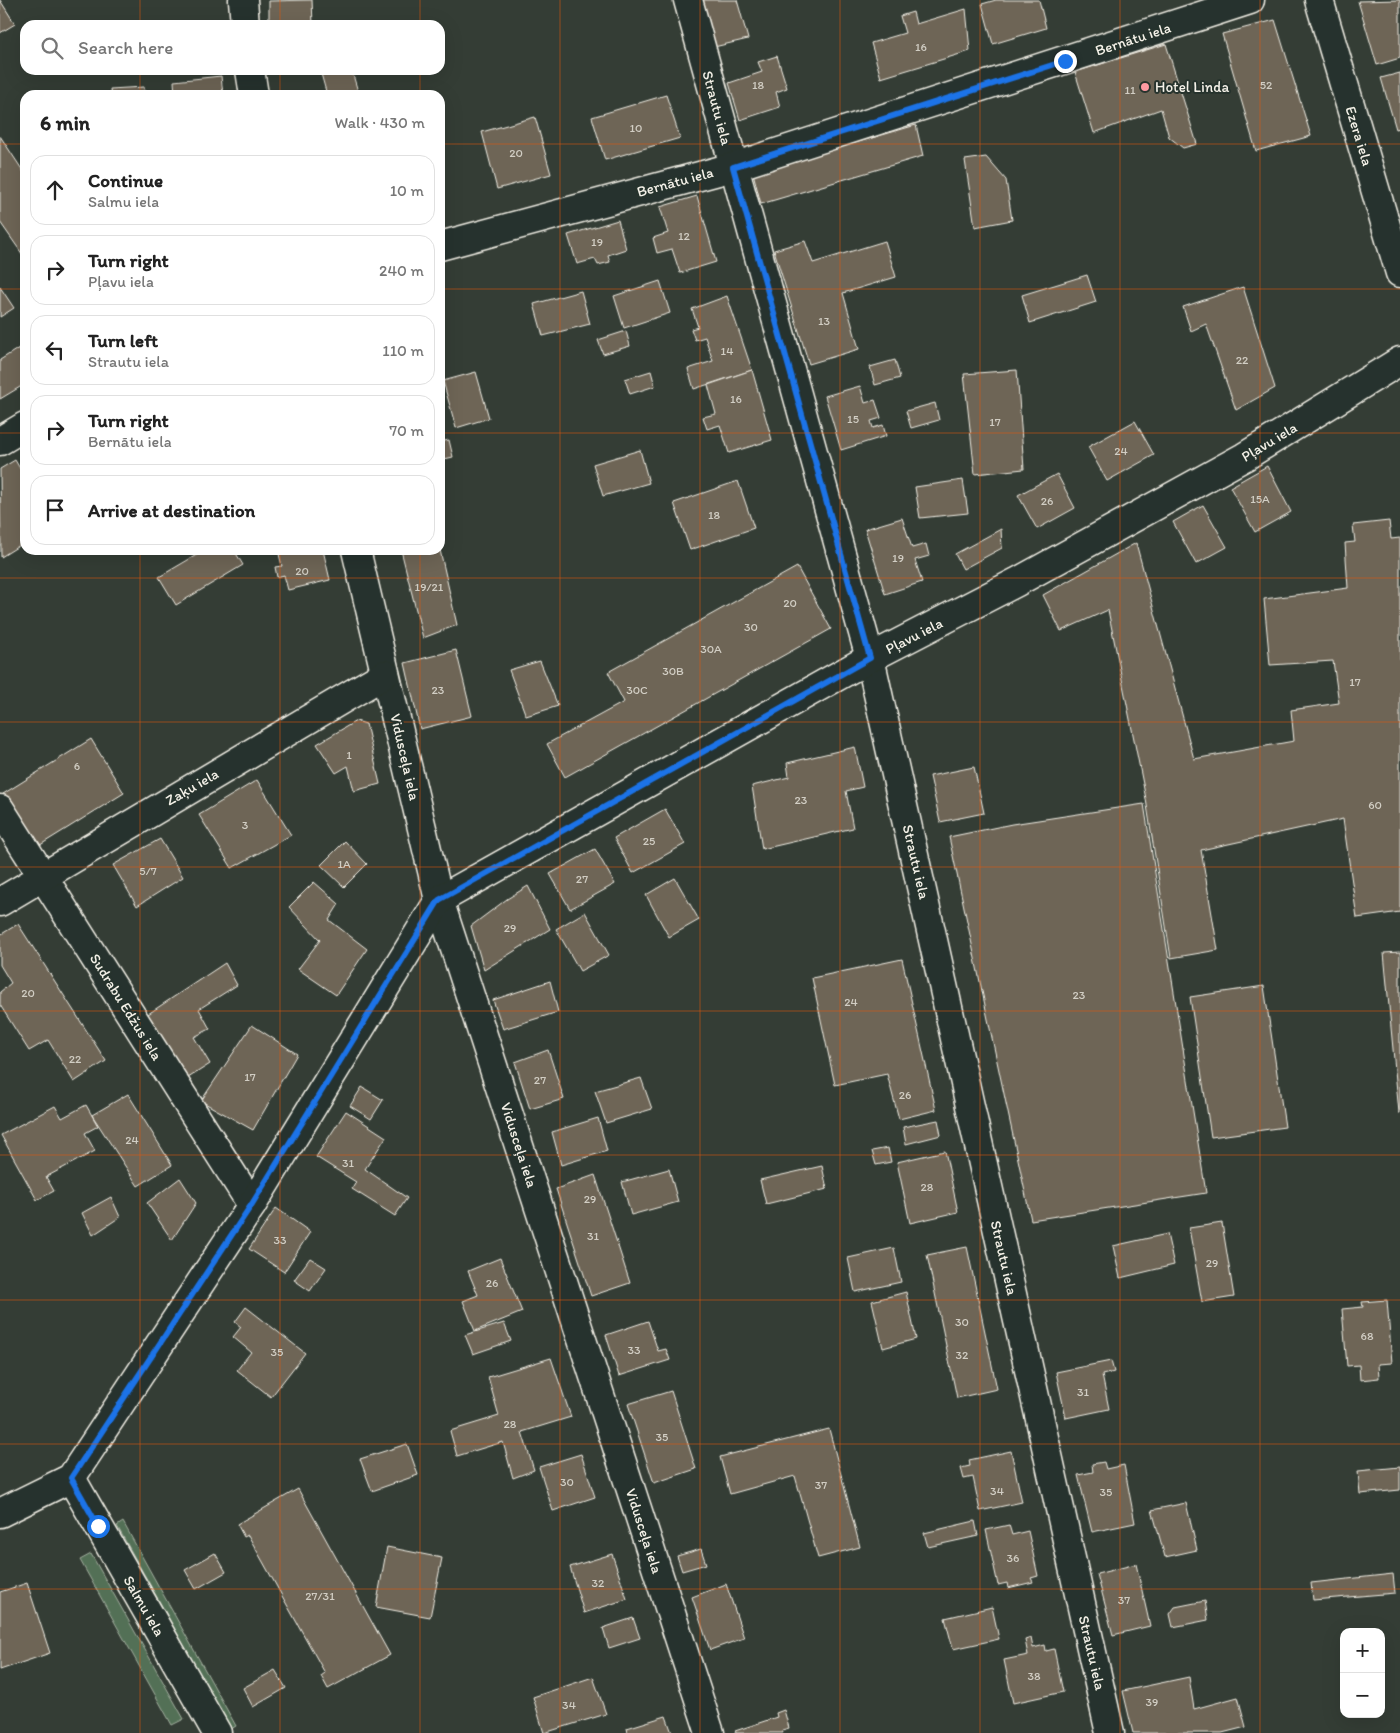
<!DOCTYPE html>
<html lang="en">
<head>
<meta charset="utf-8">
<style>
  body { margin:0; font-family:Itim,sans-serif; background:#f6f6f6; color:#222 }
  .controls { position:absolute; right:15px; bottom:15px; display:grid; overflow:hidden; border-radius:10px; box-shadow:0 5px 20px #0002 }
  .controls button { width:45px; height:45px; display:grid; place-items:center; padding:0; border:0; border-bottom:1px solid #e0e0e0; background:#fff; color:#222; font:25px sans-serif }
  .stop { position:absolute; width:15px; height:15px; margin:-11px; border:4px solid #1a73e8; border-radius:50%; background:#fff }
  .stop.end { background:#1a73e8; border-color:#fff; box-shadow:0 1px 5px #0008 }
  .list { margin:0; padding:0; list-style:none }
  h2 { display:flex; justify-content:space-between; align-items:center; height:65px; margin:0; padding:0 20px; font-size:21px }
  h2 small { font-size:16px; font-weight:400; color:#767676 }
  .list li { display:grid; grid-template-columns:32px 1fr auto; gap:15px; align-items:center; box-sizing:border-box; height:70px; margin:0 10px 10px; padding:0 10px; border:1px solid #e0e0e0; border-radius:15px }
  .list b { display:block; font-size:19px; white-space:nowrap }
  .list p { margin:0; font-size:16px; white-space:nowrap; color:#767676 }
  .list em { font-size:16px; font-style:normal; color:#767676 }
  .icon { flex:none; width:28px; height:28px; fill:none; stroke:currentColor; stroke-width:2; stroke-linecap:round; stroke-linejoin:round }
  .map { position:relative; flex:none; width:1400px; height:1733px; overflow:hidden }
  .search { position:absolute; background:#fff; box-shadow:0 5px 20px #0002; left:20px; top:20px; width:425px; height:55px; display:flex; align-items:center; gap:12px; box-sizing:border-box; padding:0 18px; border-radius:15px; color:#767676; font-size:19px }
  .panel { position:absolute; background:#fff; box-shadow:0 5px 20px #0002; left:20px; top:90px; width:425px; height:465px; border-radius:15px }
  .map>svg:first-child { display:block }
</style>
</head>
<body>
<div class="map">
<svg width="1400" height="1733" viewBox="0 0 1400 1733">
  <rect width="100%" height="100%" fill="#343d35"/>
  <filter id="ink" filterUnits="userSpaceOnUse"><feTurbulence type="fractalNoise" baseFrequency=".02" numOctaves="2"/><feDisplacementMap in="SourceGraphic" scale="10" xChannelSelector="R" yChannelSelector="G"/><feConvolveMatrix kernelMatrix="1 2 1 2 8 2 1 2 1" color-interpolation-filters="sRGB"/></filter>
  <g filter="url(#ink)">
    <g fill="#537057" stroke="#a4b0a0">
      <path d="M123 1522 236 1726 231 1729 117 1526Z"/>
      <path d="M91 1554 184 1719 172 1725 80 1560Z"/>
    </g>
    <g fill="#6e6556" stroke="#f4f1e8">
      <path d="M0 0 15 24 0 33Z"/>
      <path d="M312 0 313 25H269V1Z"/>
      <path d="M700 0H737L748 39 714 47Z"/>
      <path d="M996 0H1039L1046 28 993 44 982 4Z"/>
      <path d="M1400 0V58L1377 65 1358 1Z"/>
      <path d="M966 9 970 51 881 78 871 43 905 33 900 16 913 12 916 24Z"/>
      <path d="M1275 20 1311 136 1256 151 1222 34Z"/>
      <path d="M1166 44 1197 144 1183 148 1169 137 1161 109 1094 133 1075 72Z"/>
      <path d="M777 56 787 88 776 92 780 107 740 120 729 83 762 72 758 62Z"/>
      <path d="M320 70H367L368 73 353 75 359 95H327Z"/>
      <path d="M1400 73V128L1396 129 1381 78Z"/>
      <path d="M221 76 223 95H175L174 81Z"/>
      <path d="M144 87 145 95H111L110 89Z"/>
      <path d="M666 95 680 138 605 160 592 117Z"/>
      <path d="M535 117 551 174 497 189 482 132Z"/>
      <path d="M916 125 923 156 761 204 753 173Z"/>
      <path d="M0 136 25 174V258L0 222Z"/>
      <path d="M986 157 1006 180 1012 220 975 227 965 160Z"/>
      <path d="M697 196 716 262 680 273 672 249 657 253 653 238 668 233 660 207Z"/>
      <path d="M618 220 626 249 608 255 610 262 598 265 595 259 577 264 568 235Z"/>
      <path d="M805 241 813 263 885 241 896 277 843 293 859 349 809 364 774 250Z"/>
      <path d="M1087 275 1096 302 1030 323 1022 295Z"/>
      <path d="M660 281 670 313 624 328 614 296Z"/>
      <path d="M0 287 14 308 0 317Z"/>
      <path d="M1243 287 1275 388 1236 410 1206 324 1191 331 1183 307Z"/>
      <path d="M581 291 590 324 543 336 534 304Z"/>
      <path d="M727 296 752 370 694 389 688 369 713 361 705 337 695 340 691 329 698 327 692 309Z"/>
      <path d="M626 331 630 346 603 354 598 340Z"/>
      <path d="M19 348 25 357V384L0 399V360Z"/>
      <path d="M895 360 900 378 875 385 870 367Z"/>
      <path d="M752 370 772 440 729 453 720 425 707 429 703 417 716 414 708 385Z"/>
      <path d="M1017 370 1024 469 975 474 964 374Z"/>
      <path d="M651 371 655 386 630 394 625 379Z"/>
      <path d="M476 372 489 418 456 428 443 381Z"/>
      <path d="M860 386 865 403 875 400 881 418 871 421 873 428 883 425 886 436 841 450 825 396Z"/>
      <path d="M935 403 939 420 911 428 906 411Z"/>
      <path d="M1135 421 1154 455 1107 481 1088 447Z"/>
      <path d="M449 440 453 457 440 460V442Z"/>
      <path d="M640 450 649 483 603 496 593 464Z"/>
      <path d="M15 460 25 477V542L1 557 0 469Z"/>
      <path d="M1267 466 1291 512 1255 532 1230 487Z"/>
      <path d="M1057 474 1075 508 1037 529 1018 495Z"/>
      <path d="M963 480 968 513 920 518 915 487Z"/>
      <path d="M738 481 754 528 690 550 674 503Z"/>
      <path d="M1203 505 1227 547 1196 564 1173 522Z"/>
      <path d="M902 518 912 548 926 544 929 556 915 560 922 582 885 594 865 529Z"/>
      <path d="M1389 521 1391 539 1400 538V912L1357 918 1343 819 1201 850 1218 950 1171 958 1146 799 1108 610 1061 631 1043 595 1136 543 1194 759 1294 741 1291 710 1339 703 1333 661 1270 665 1264 599 1348 588 1345 543 1355 542 1353 525Z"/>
      <path d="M1001 529 1002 548 963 569 955 554Z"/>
      <path d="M205 550H234L243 565 176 605 159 577Z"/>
      <path d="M278 550H323L330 580 288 590 284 575 277 577 275 567 282 566Z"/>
      <path d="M401 550H440L457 625 423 638Z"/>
      <path d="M797 567 831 629 565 777 547 744 624 702 608 672Z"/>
      <path d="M456 650 472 716 420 729 405 663Z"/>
      <path d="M540 661 558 706 526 716 509 670Z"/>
      <path d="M356 721 366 724 380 784 354 791 348 766 336 773 317 744Z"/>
      <path d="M91 739 124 793 37 847 3 794Z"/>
      <path d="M855 747 863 787 846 791 853 828 762 849 752 786 789 777 787 763Z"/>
      <path d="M974 767 984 813 940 822 930 776Z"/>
      <path d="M257 780 291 835 232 868 199 815Z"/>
      <path d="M1144 804 1206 1193 1031 1220 949 837 1012 824Z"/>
      <path d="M665 809 685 844 633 873 614 838Z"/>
      <path d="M160 839 183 877 137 906 113 865Z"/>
      <path d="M345 841 367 864 344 887 321 865Z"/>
      <path d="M595 849 615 884 570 909 550 874Z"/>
      <path d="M675 878 699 920 669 937 646 895Z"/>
      <path d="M314 882 339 904 329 920 367 949 336 995 298 969 320 940 289 907Z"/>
      <path d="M528 886 550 929 484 970 471 926 507 899Z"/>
      <path d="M585 912 609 955 580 971 556 929Z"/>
      <path d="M18 924 106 1061 74 1082 48 1040 29 1051 0 1005V992L11 983 0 965V935Z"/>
      <path d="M1400 952V1113H1399L1384 953Z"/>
      <path d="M902 959 936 1110 899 1119 887 1074 835 1085 812 978Z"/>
      <path d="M225 963 237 985 199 1009 210 1029 194 1037 210 1064 185 1080 145 1016Z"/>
      <path d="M550 981 558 1012 503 1029 493 1000Z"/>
      <path d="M1264 986 1285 1127 1211 1137 1190 997Z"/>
      <path d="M252 1025 297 1054 253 1130 201 1101Z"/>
      <path d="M548 1050 564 1099 530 1109 515 1062Z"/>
      <path d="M641 1078 652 1109 606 1123 595 1091Z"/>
      <path d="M362 1087 383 1100 371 1119 350 1106Z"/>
      <path d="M128 1094 172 1165 138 1186 92 1115Z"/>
      <path d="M86 1105 98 1126 85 1133 95 1151 46 1177 54 1191 37 1200 1 1135 55 1106 62 1118Z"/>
      <path d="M346 1111 386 1137 365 1169 407 1198 395 1216 352 1189 356 1182 316 1157Z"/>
      <path d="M598 1118 607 1151 561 1165 552 1132Z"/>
      <path d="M938 1120 941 1135 906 1144 903 1127Z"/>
      <path d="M888 1148 891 1162 876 1165 872 1151Z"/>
      <path d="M945 1151 958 1212 910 1223 897 1162Z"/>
      <path d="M822 1166 827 1189 766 1204 760 1180Z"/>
      <path d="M669 1169 678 1202 631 1215 622 1182Z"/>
      <path d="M595 1175 630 1283 591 1296 556 1189Z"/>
      <path d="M180 1178 196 1203 172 1240 147 1203Z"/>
      <path d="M111 1197 120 1217 93 1235 82 1213Z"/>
      <path d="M276 1208 310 1232 284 1272 249 1249Z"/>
      <path d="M1222 1223 1234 1297 1202 1302 1189 1228Z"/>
      <path d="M1167 1234 1174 1265 1120 1278 1113 1246Z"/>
      <path d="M967 1247 997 1389 957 1398 927 1255Z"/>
      <path d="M894 1248 901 1282 855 1292 848 1258Z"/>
      <path d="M310 1258 326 1268 310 1291 294 1280Z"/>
      <path d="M500 1258 522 1312 475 1331 463 1301 478 1295 468 1271Z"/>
      <path d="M906 1292 916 1339 883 1348 872 1301Z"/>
      <path d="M1387 1300 1392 1363 1378 1364 1379 1378 1360 1380 1359 1365 1347 1366 1342 1309 1363 1307 1362 1302Z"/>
      <path d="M246 1307 305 1353 271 1397 237 1370 251 1352 233 1337 241 1327 235 1322Z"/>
      <path d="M648 1321 658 1351 666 1349 670 1360 619 1376 606 1335Z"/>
      <path d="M504 1323 511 1341 473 1354 465 1335Z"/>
      <path d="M551 1358 571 1417 522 1432 534 1470 513 1478 503 1442 457 1456 450 1431 499 1416 488 1377Z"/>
      <path d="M1111 1361 1114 1372 1102 1375 1109 1409 1066 1418 1056 1372Z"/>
      <path d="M671 1391 696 1469 654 1483 628 1404Z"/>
      <path d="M829 1429 860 1547 818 1558 795 1476 730 1494 720 1457Z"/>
      <path d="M407 1444 418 1475 372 1491 360 1459Z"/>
      <path d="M1011 1451 1022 1502 980 1511 973 1477 964 1479 961 1468 970 1466 969 1460Z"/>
      <path d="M581 1454 595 1497 553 1511 539 1467Z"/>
      <path d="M1104 1462 1106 1469 1124 1465 1135 1523 1092 1532 1078 1475 1093 1472 1092 1464Z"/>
      <path d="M1400 1467V1490L1360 1494 1358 1471Z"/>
      <path d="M298 1489 390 1655 328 1689 321 1676 325 1673 248 1535 244 1537 237 1524Z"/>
      <path d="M1186 1503 1197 1550 1165 1557 1152 1510Z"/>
      <path d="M975 1521 978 1536 928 1547 924 1533Z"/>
      <path d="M1009 1525 1012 1535 1028 1531 1038 1576 1031 1578 1033 1582 1008 1588 1007 1583 998 1585 986 1530Z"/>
      <path d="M387 1547 442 1558 430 1617 376 1607Z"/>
      <path d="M701 1549 706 1564 682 1571 677 1556Z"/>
      <path d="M215 1553 226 1572 196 1589 185 1570Z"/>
      <path d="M612 1554 627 1599 584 1613 570 1567Z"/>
      <path d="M1136 1564 1150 1626 1113 1635 1097 1574Z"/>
      <path d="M1393 1574 1395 1593 1313 1600 1311 1583Z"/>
      <path d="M27 1583 50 1653 0 1670V1592Z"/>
      <path d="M726 1584 744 1638 710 1650 692 1597Z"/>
      <path d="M1205 1601 1208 1620 1173 1627 1170 1614 1175 1607Z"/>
      <path d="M992 1607 999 1639 953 1649 945 1618Z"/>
      <path d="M633 1618 640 1638 609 1648 603 1628Z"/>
      <path d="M1031 1638 1033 1648 1045 1645 1046 1651 1054 1649 1063 1692 1013 1703 1004 1660 1028 1655 1025 1640Z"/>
      <path d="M275 1670 286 1688 253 1707 243 1688Z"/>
      <path d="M593 1677 606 1714 544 1733 533 1697Z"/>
      <path d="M1189 1677 1194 1709 1238 1697 1246 1727 1222 1733H1133L1123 1691Z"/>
      <path d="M784 1710 789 1728 782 1730 783 1733H736L735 1731 777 1717 776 1713Z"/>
      <path d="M666 1716 672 1733H628L627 1728Z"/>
    </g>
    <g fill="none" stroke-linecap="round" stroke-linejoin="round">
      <defs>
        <g id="minor">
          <path d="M243 0 245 25"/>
          <path d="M688 0 870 658 1110 1733"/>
          <path d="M1319 0 1400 273"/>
          <path d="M250 70 254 95"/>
          <path d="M440 246 733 167 1250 0"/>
          <path d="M0 441 25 426"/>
          <path d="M356 550 439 900 710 1733"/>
          <path d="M0 809 252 1205"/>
          <path d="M0 902 385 674"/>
          <path d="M71 1478 217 1733"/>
          <path d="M0 1513 71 1478 252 1205 439 900 870 658 1017 582 1244 457 1400 361"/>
        </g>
      </defs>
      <use href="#minor" stroke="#f4f1e8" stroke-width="31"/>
      <use href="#minor" stroke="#26332d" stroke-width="28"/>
    </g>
  </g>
  <g fill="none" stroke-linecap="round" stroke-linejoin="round" filter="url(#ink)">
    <path stroke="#1a73e8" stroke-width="6" d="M98 1526 71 1478 252 1204 439 900 870 658 733 167 1065 61"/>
  </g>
  <path fill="none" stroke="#e8590c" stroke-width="1" stroke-opacity="0.55" d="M140 0V25M280 0V25M420 0V25M560 0V1733M700 0V1733M840 0V1733M980 0V1733M1120 0V1733M1260 0V1733M140 70V95M280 70V95M420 70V95M0 144H25M440 144H1400M0 289H25M440 289H1400M0 433H25M440 433H1400M140 550V1733M280 550V1733M420 550V1733M0 578H1400M0 722H1400M0 867H1400M0 1011H1400M0 1155H1400M0 1300H1400M0 1444H1400M0 1589H1400"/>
  <circle fill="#ff9aa2" stroke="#26332d" stroke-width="2" cx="1145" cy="87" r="5"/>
  <g text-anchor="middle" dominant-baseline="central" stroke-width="4" stroke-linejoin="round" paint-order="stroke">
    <g font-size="12" fill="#d2cec4">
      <text x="921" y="47">16</text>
      <text x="758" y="85">18</text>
      <text x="1266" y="85">52</text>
      <text x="1130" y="90">11</text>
      <text x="636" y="128">10</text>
      <text x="516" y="153">20</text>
      <text x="684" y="236">12</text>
      <text x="597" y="242">19</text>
      <text x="824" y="321">13</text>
      <text x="727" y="351">14</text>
      <text x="1242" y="360">22</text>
      <text x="736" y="399">16</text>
      <text x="853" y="419">15</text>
      <text x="995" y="422">17</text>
      <text x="1121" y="451">24</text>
      <text x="1260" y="499">15A</text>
      <text x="1047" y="501">26</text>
      <text x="714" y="515">18</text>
      <text x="898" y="558">19</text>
      <text x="302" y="571">20</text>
      <text x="429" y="587">19/21</text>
      <text x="790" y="603">20</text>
      <text x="751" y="627">30</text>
      <text x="711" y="649">30A</text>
      <text x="673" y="671">30B</text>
      <text x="1355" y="682">17</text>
      <text x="438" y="690">23</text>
      <text x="637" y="690">30C</text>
      <text x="349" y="755">1</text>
      <text x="77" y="766">6</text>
      <text x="801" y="800">23</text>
      <text x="1375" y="805">60</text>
      <text x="245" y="825">3</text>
      <text x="649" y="841">25</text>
      <text x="344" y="864">1A</text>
      <text x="148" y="871">5/7</text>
      <text x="582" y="879">27</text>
      <text x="510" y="928">29</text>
      <text x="28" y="993">20</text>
      <text x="1079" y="995">23</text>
      <text x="851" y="1002">24</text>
      <text x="75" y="1059">22</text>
      <text x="250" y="1077">17</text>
      <text x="540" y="1080">27</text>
      <text x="905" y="1095">26</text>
      <text x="132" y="1140">24</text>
      <text x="348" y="1163">31</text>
      <text x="927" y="1187">28</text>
      <text x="590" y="1199">29</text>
      <text x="593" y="1236">31</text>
      <text x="280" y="1240">33</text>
      <text x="1212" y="1263">29</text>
      <text x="492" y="1283">26</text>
      <text x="962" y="1322">30</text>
      <text x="1367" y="1336">68</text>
      <text x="634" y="1350">33</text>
      <text x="277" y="1352">35</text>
      <text x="962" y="1355">32</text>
      <text x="1083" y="1392">31</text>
      <text x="510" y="1424">28</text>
      <text x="662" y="1437">35</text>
      <text x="567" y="1482">30</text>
      <text x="821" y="1485">37</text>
      <text x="997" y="1491">34</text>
      <text x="1106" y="1492">35</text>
      <text x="1013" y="1558">36</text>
      <text x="598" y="1583">32</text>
      <text x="320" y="1596">27/31</text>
      <text x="1124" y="1600">37</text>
      <text x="1034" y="1676">38</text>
      <text x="1152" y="1702">39</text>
      <text x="569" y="1705">34</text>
    </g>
    <g font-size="15" fill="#f4f1e8" stroke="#26332d">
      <text transform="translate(1133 39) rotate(-18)">Bernātu iela</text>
      <text transform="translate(717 108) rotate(75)">Strautu iela</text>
      <text transform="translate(1359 136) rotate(73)">Ezera iela</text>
      <text transform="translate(675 182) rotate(-15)">Bernātu iela</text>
      <text transform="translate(1269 442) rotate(-31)">Pļavu iela</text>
      <text transform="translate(914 636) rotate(-27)">Pļavu iela</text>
      <text transform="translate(405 757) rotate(77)">Vidusceļa iela</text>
      <text transform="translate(192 787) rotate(-30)">Zaķu iela</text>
      <text transform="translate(916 862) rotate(77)">Strautu iela</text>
      <text transform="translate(126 1007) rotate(58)">Sudrabu Edžus iela</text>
      <text transform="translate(519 1145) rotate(72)">Vidusceļa iela</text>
      <text transform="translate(1004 1258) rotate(77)">Strautu iela</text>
      <text transform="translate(644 1531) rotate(72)">Vidusceļa iela</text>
      <text transform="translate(144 1606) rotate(60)">Salmu iela</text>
      <text transform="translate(1092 1653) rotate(77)">Strautu iela</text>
    </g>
    <g font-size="15" fill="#f4f1e8" stroke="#26332d" text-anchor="start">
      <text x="1155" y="87">Hotel Linda</text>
    </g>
  </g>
</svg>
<div class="controls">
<button>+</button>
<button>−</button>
</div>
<div class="stop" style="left:98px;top:1526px"></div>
<div class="stop end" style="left:1065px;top:61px"></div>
<div class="search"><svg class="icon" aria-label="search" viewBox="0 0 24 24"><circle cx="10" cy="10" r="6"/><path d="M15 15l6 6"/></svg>Search here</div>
<section class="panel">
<h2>6 min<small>Walk · 430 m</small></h2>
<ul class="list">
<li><svg class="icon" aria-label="ahead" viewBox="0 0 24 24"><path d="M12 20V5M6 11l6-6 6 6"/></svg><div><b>Continue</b><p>Salmu iela</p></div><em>10 m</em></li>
<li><svg class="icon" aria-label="right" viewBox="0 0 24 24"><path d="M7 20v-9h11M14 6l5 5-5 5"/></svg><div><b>Turn right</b><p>Pļavu iela</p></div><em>240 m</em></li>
<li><svg class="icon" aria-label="left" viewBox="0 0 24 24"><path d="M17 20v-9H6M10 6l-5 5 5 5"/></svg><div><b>Turn left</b><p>Strautu iela</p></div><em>110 m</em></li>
<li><svg class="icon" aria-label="right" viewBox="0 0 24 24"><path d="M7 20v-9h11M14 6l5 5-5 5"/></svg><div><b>Turn right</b><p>Bernātu iela</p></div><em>70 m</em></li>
<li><svg class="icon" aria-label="arrive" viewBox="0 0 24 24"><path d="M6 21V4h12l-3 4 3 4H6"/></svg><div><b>Arrive at destination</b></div></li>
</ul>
</section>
</div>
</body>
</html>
